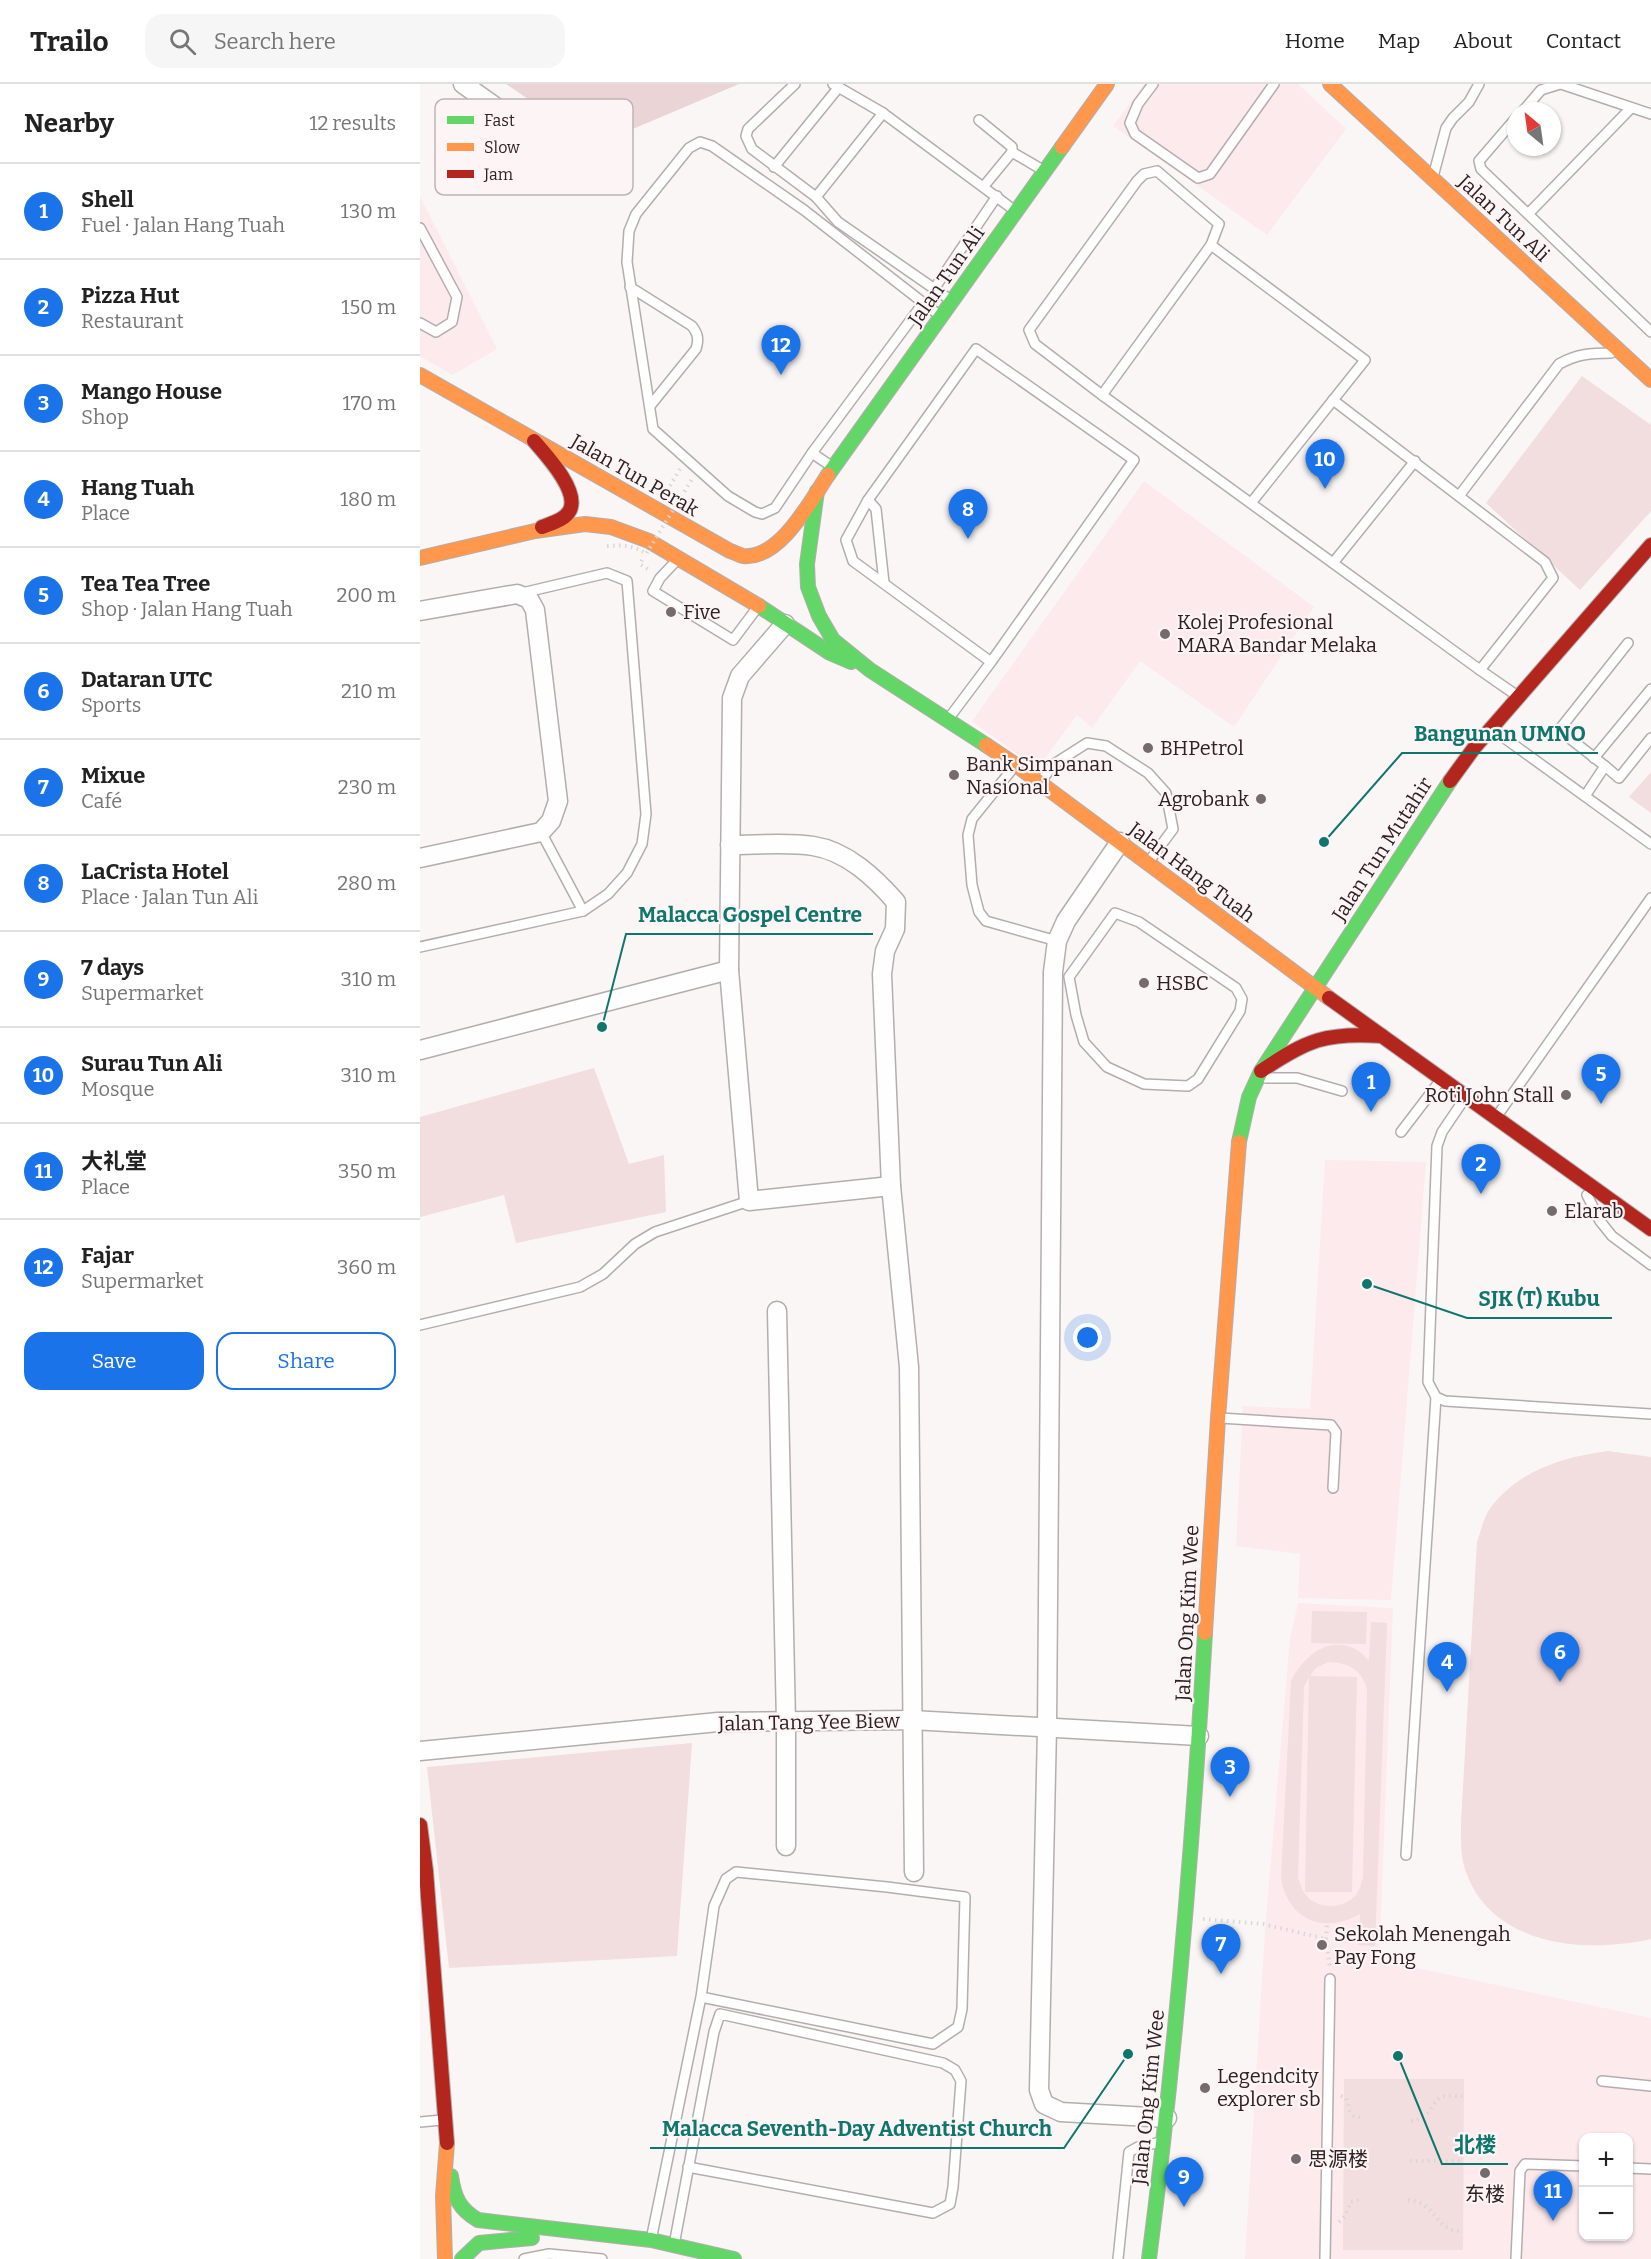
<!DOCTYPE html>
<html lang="en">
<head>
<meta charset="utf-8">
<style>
  body { margin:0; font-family:Bitter,"Noto Sans SC",serif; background:#f6f6f6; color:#222 }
  .controls { position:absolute; right:18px; bottom:18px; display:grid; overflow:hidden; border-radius:12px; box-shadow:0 2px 4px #0004 }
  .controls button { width:54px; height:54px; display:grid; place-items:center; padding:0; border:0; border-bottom:2px solid #e0e0e0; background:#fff; color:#222; font:30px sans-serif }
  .compass { position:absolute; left:1087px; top:18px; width:54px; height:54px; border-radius:50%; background:#fff; box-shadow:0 2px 4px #0004; rotate:331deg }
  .you { position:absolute; left:668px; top:1254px; width:21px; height:21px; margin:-15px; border:4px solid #fff; border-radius:50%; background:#1a73e8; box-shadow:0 0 0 9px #1a73e833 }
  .badge { display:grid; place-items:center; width:39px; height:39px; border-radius:50%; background:#1a73e8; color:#fff; font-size:20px; font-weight:700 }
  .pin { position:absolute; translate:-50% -50px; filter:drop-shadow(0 2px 3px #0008) }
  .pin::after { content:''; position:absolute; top:32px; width:21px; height:18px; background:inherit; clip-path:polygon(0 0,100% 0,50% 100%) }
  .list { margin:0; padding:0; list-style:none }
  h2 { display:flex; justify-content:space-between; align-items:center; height:78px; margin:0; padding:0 24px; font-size:26px }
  h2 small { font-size:20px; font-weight:400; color:#767676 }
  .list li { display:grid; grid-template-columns:39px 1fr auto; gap:18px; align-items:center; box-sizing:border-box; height:96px; padding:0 24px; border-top:2px solid #e0e0e0 }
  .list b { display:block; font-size:22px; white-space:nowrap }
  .list p { margin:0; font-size:20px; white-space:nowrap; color:#767676 }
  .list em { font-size:20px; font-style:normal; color:#767676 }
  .actions { display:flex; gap:12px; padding:18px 24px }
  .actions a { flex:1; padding:14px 0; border:2px solid #1a73e8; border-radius:18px; text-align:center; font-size:21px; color:#1a73e8 }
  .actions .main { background:#1a73e8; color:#fff }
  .icon { flex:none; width:33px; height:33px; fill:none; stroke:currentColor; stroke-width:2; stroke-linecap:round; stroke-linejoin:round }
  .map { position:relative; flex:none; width:1231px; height:2175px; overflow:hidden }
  header { display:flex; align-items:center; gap:36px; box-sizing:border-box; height:84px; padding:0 30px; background:#fff; border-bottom:2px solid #e0e0e0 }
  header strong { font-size:28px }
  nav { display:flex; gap:33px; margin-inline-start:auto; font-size:21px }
  .search { width:420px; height:54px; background:#f6f6f6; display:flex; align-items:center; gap:15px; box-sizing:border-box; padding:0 21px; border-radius:18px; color:#767676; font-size:22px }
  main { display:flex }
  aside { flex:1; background:#fff }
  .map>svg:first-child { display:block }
</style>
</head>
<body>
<header>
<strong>Trailo</strong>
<div class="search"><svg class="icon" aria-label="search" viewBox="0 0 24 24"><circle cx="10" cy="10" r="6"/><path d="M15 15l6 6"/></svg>Search here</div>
<nav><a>Home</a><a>Map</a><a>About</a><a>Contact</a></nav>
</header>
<main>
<aside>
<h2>Nearby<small>12 results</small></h2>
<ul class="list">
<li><span class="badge">1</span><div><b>Shell</b><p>Fuel · Jalan Hang Tuah</p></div><em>130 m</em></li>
<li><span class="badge">2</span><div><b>Pizza Hut</b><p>Restaurant</p></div><em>150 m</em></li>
<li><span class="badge">3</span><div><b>Mango House</b><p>Shop</p></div><em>170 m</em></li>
<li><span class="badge">4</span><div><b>Hang Tuah</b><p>Place</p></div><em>180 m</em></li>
<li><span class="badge">5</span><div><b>Tea Tea Tree</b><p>Shop · Jalan Hang Tuah</p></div><em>200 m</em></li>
<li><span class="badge">6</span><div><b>Dataran UTC</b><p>Sports</p></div><em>210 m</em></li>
<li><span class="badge">7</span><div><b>Mixue</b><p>Café</p></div><em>230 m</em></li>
<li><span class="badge">8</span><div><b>LaCrista Hotel</b><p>Place · Jalan Tun Ali</p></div><em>280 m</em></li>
<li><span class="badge">9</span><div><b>7 days</b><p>Supermarket</p></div><em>310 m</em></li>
<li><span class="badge">10</span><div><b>Surau Tun Ali</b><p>Mosque</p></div><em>310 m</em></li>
<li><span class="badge">11</span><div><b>大礼堂</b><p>Place</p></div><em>350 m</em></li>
<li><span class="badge">12</span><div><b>Fajar</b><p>Supermarket</p></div><em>360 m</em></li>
</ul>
<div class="actions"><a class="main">Save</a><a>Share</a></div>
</aside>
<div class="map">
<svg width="1231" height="2175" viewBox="0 0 1231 2175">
  <rect width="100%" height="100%" fill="#faf6f6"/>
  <g fill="#fdeaec" fill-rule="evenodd">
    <path d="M724 0H878L926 45 847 151 693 42Z"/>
    <path d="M0 112 77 265 32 291 0 272Z"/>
    <path d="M724 397 894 523 814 643 720 577 672 644 657 631 617 685 552 637Z"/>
    <path d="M905 1076 1006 1078 971 1516 878 1514 880 1470 816 1462 823 1322 890 1325Z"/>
    <path d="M878 1519 973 1524 959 1876 1231 1934V2175H825L845 1846 870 1555ZM1164 2054H1208V2152H1164Z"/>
  </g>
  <g fill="#f2dddf" fill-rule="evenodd">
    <path d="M1162 292 1231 341V427L1160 506 1066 419Z"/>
    <path d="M1231 688V729L1209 713Z"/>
    <path d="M174 984 209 1080 244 1071 246 1128 96 1159 84 1111 0 1133V1033Z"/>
    <path d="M1188 1367 1231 1373V1855C1165 1870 1072 1862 1046 1788 1040 1772 1041 1754 1041 1738L1057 1458C1061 1447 1064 1432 1071 1423 1100 1386 1143 1373 1188 1367Z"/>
    <path d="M892 1527 947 1528 946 1560 891 1559Z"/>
    <path d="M951 1538 967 1539 955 1862 938 1861 940 1830C904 1850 869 1837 861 1795L871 1597C882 1575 905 1552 933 1564 939 1566 944 1572 949 1576ZM908 1578C928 1579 941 1584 947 1605L943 1793C941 1801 939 1809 933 1814 918 1826 893 1825 883 1807 881 1803 880 1798 878 1794L884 1603 889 1593 885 1808H932L937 1593 890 1592 896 1584Z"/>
    <path d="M272 1659 257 1872 29 1884 7 1683Z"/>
    <path d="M924 1995H1044L1043 2166H923Z"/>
  </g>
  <path fill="#ead4d6" d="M86 0H319L175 61Z"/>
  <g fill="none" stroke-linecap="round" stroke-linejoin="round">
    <defs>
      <g id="lane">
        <path d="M375 0 328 45 326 52 332 65 396 113"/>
        <path d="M413 0 463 29 594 126"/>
        <path d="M733 0 718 20 710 39 715 50 778 94 790 90 854 0"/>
        <path d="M1141 0 1231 30"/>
        <path d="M1103 27 1121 6 1140 0"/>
        <path d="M463 29 396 113 418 138 529 215"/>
        <path d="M1096 34 1059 77 1061 85 1231 248"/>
        <path d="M559 36 592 63V68L564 102"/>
        <path d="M592 68 621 85"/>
        <path d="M354 83 419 3"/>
        <path d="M1014 89 1026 44 1033 34 1049 18 1059 0"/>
        <path d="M1109 129 1211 24"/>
        <path d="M0 144 37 213 32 238 16 248 0 239"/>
        <path d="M210 203 272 242C278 250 279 255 276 265L230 322"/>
        <path d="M514 205 577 112"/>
        <path d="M682 311 791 161"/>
        <path d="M913 316 1125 478 1133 494 1060 586"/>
        <path d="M392 369 504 218"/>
        <path d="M411 382 392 369 355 424 342 430 335 428 308 412 233 345 207 178 209 147 216 130 269 64 280 58 292 62 384 126 519 231"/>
        <path d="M1039 412 1139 280C1157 270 1171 269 1191 269"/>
        <path d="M448 416 456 425 464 499"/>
        <path d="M831 419 945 276 791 161 799 140 737 87 724 90 717 97 609 246 615 260 682 311 1060 586 1096 611"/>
        <path d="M257 476 240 494 233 507 313 556 337 524"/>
        <path d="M913 479 995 377"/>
        <path d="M529 634 571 578 714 376 556 265 448 416 426 456 433 477 571 578"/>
        <path d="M1072 645 1231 760"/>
        <path d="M1174 674 1231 605"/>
        <path d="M1185 682 1139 646 1208 559"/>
        <path d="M594 683 552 735 548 751 552 801 559 828 566 837 637 857"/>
        <path d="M621 697 634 680 667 659 686 662 728 689 746 709 753 745 730 776"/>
        <path d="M1165 712 1185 682 1199 694 1231 654"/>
        <path d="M121 748 163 827"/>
        <path d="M695 829 719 838 816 904 822 915 820 927 778 995 768 1002 724 1000 687 983 664 958 656 931 649 893Z"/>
        <path d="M0 863 163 827 188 810 207 789 222 760 226 730 207 497 187 489 102 509"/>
        <path d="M846 994H877L922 1007"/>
        <path d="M1045 1014 1022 1048 1017 1062 1008 1298 1016 1313 1025 1317 1231 1330"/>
        <path d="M1077 1032 1231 814"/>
        <path d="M981 1048 1020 997"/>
        <path d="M1167 1111 1180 1137 1192 1152 1231 1181"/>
        <path d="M0 1241 160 1203 183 1190 215 1160 235 1148 329 1117"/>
        <path d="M800 1334 911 1341 916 1348 913 1404"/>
        <path d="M986 1771 1016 1313"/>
        <path d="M1182 1997 1231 2002"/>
        <path d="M0 2038 22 2036"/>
        <path d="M1208 2084 1231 2085"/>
        <path d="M231 2156 281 1913 294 1822 306 1795 316 1788 467 1803 545 1813 542 1925 538 1943 513 1960 281 1913"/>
        <path d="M254 2161 294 1948 300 1930 523 1979 535 1986 541 1997 533 2103 530 2120 513 2129 268 2083"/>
        <path d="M104 2175 129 2170 182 2175"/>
        <path d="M698 2175 709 2068 718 2063 741 2058"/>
        <path d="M905 2175 910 1895"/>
        <path d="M1096 2175 1100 2087 1105 2080 1164 2082"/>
      </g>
      <g id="street">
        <path d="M43 0C84 29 124 54 154 95"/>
        <path d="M0 527 97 510 109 515 115 526 138 717 131 737 121 748 0 774"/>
        <path d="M365 540 320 592 312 614 309 886 329 1117 471 1102"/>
        <path d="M700 758 646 837 637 857 633 888 627 1644 619 2006 624 2020 641 2028 747 2034"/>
        <path d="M310 761C336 761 369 758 393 762 427 767 455 794 476 818L475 845 465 867 462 890 471 1102 489 1283 494 1788"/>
        <path d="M0 966 309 886"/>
        <path d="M357 1227 366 1638V1762"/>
        <path d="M0 1667 298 1638 492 1636 779 1652"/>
      </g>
      <g id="fast">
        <path d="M408 391 642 63"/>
        <path d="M397 407 387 480 388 503 399 532 413 556 450 586 566 661"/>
        <path d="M339 522 410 569 431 578"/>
        <path d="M819 1058 829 1013 841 987 1030 697"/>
        <path d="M31 2092C34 2113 39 2125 58 2136L231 2156 314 2175"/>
        <path d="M42 2175 59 2159 112 2154"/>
        <path d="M729 2175C756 1967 773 1758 785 1549"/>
      </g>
      <g id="slow">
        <path d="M910 0 1231 296"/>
        <path d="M642 63 687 0"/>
        <path d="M0 291 310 467C314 468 319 471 323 472 360 476 391 416 408 391"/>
        <path d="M0 474 115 447 165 440 191 443 229 457 339 522"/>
        <path d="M566 661 596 681 909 914"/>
        <path d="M785 1549 798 1334 819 1058"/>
        <path d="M25 2175 23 2112 27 2059"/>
      </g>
      <g id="jam">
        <path d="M114 357C126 371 159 406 150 426 145 436 132 439 122 443"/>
        <path d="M1030 697 1054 664 1231 461"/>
        <path d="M909 914 1231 1145"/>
        <path d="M841 987C887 956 906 948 962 952"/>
        <path d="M0 1741 6 1787 27 2059"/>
      </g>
    </defs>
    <use href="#lane" stroke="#b5adad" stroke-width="12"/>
    <use href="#street" stroke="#b5adad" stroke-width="21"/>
    <use href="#fast" stroke="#b5adad" stroke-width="16"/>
    <use href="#slow" stroke="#b5adad" stroke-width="16"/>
    <use href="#jam" stroke="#b5adad" stroke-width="16"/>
    <g stroke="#d9d7d7" stroke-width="4" stroke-dasharray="1.5 4.5" stroke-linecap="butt">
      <path d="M247 407 260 385"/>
      <path d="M222 476 220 480 229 486"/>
      <path d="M783 1835 843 1840 906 1855 910 1884"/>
      <path d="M906 1855 907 1840"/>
      <path d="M921 2012 926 2014 930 2027 934 2032 944 2034"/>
      <path d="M991 2037C1015 2033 1010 2016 1024 2012 1030 2011 1038 2012 1044 2012"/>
      <path d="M919 2075 942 2076"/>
      <path d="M990 2077H1043"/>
      <path d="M988 2116C1019 2119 1013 2148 1043 2147"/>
      <path d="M919 2138 925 2132 931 2118 942 2115"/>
    </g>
    <use href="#lane" stroke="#fefefe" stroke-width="9"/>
    <use href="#street" stroke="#fefefe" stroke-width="18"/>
    <use href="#fast" stroke="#63d668" stroke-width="14"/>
    <use href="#slow" stroke="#ff974d" stroke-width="14"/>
    <use href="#jam" stroke="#b3261e" stroke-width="14"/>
    <path stroke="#d9d7d7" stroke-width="4" stroke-dasharray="1.5 4.5" stroke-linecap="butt" d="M187 462C202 461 214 461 226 470L272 395"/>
  </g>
  <g fill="#766b6c" stroke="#fcf4f5" stroke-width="2">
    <circle cx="251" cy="528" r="6"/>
    <circle cx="745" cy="550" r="6"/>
    <circle cx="728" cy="664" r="6"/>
    <circle cx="534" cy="691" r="6"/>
    <circle cx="841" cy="715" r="6"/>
    <circle cx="724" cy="899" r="6"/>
    <circle cx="1146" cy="1011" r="6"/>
    <circle cx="1132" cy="1127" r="6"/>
    <circle cx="902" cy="1861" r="6"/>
    <circle cx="785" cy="2004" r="6"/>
    <circle cx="876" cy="2075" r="6"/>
    <circle cx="1065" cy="2089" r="6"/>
  </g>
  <g text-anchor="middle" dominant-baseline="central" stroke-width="4.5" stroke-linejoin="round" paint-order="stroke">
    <g font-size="20" fill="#2f2022" stroke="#fcf4f5">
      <text transform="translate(1084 134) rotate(43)">Jalan Tun Ali</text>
      <text transform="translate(526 192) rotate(-55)">Jalan Tun Ali</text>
      <text transform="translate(215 391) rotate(30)">Jalan Tun Perak</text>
      <text transform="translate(962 765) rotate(-57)">Jalan Tun Mutahir</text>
      <text transform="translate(772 788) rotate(37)">Jalan Hang Tuah</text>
      <text transform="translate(767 1529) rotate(-87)">Jalan Ong Kim Wee</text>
      <text transform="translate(389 1638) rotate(-1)">Jalan Tang Yee Biew</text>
      <text transform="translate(728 2013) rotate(-84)">Jalan Ong Kim Wee</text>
    </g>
    <g font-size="20" fill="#2f2022" stroke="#fcf4f5" text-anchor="start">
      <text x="263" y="528">Five</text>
      <text x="757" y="538">Kolej Profesional<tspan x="757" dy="23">MARA Bandar Melaka</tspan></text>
      <text x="740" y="664">BHPetrol</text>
      <text x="546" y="680">Bank Simpanan<tspan x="546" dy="23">Nasional</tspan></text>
      <text x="829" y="715" text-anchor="end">Agrobank</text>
      <text x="736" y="899">HSBC</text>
      <text x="1134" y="1011" text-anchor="end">Roti John Stall</text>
      <text x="1144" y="1127">Elarab</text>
      <text x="914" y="1850">Sekolah Menengah<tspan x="914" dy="23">Pay Fong</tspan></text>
      <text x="797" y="1992">Legendcity<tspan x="797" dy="23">explorer sb</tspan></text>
      <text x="888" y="2075">思源楼</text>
      <text x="1065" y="2110" text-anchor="middle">东楼</text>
    </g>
  </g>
  <rect x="15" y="15" width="198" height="96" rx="9" fill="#fcf4f5" stroke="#beb4b6" stroke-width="1.5"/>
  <rect x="27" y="32" width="27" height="8" fill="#63d668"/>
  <rect x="27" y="59" width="27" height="8" fill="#ff974d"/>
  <rect x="27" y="86" width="27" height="8" fill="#b3261e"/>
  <g font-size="16" fill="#2f2022">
    <text x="64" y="42">Fast</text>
    <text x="64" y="69">Slow</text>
    <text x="64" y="96">Jam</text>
  </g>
  <path fill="none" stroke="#0f766e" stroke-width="2" d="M904 758L982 669H1178M182 943L206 850H453M947 1200L1047 1234H1192M708 1970L644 2064H230M978 1972L1022 2080H1088"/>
  <g fill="#0f766e" stroke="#fcf4f5" stroke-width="2">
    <circle cx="904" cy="758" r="6"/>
    <circle cx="182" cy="943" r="6"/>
    <circle cx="947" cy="1200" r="6"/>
    <circle cx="708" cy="1970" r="6"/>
    <circle cx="978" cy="1972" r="6"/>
  </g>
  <g font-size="21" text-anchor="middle" font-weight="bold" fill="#0f766e" stroke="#fcf4f5" stroke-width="4.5" stroke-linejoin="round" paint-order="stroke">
    <text x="1080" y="657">Bangunan UMNO</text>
    <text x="330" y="838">Malacca Gospel Centre</text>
    <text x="1119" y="1222">SJK (T) Kubu</text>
    <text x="437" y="2052">Malacca Seventh-Day Adventist Church</text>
    <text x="1055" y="2068">北楼</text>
  </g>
</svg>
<div class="controls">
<button>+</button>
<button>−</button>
</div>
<svg class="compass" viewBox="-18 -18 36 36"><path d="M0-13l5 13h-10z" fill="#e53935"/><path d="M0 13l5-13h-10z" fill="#767676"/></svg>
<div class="you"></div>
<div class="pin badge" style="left:951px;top:1028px">1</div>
<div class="pin badge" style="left:1061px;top:1110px">2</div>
<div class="pin badge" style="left:810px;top:1713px">3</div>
<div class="pin badge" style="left:1027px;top:1608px">4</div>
<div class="pin badge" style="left:1181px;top:1020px">5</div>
<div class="pin badge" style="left:1140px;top:1598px">6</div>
<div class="pin badge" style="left:801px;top:1890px">7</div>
<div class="pin badge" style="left:548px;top:455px">8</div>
<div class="pin badge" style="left:764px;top:2123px">9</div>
<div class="pin badge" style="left:905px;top:405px">10</div>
<div class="pin badge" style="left:1133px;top:2137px">11</div>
<div class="pin badge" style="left:361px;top:291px">12</div>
</div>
</main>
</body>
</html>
